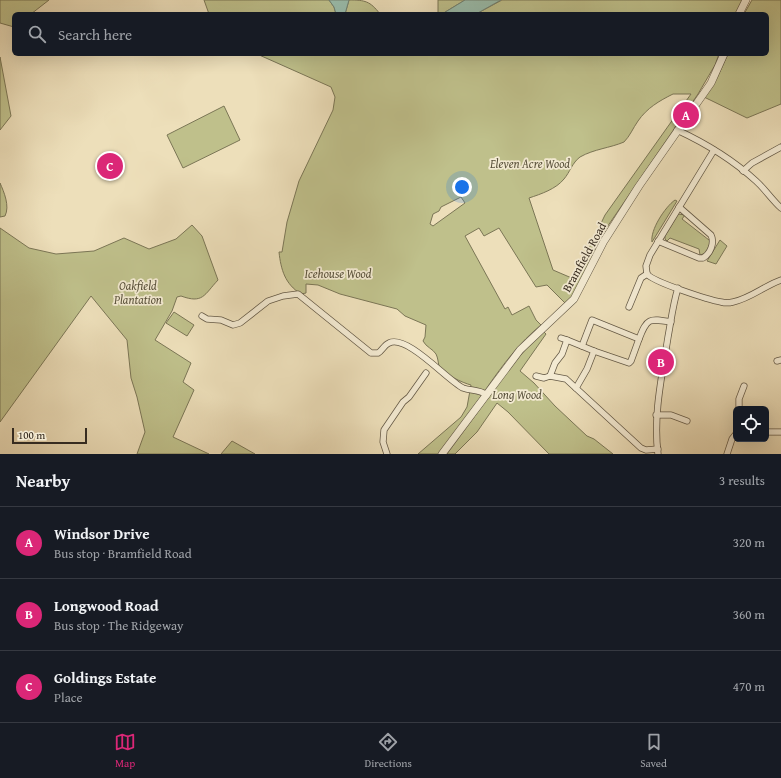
<!DOCTYPE html>
<html lang="en">
<head>
<meta charset="utf-8">
<style>
  body { margin:0; font-family:"Gentium Book Plus",serif; background:#242831; color:#f1f3f6 }
  .controls { position:absolute; right:12px; bottom:12px; display:grid; overflow:hidden; border-radius:6px; box-shadow:0 4px 16px #0002 }
  .controls button { width:36px; height:36px; display:grid; place-items:center; padding:0; border:0; border-bottom:1px solid #363941; background:#171b24; color:#f1f3f6; font:20px sans-serif }
  .scale { position:absolute; left:12px; bottom:10px; width:75px; box-sizing:border-box; padding-left:4px; border:2px solid #372c20; border-top:0; font-size:11px; line-height:14px; white-space:nowrap; color:#372c20; -webkit-text-stroke:3px #f3ead2; paint-order:stroke }
  .you { position:absolute; left:462px; top:187px; width:14px; height:14px; margin:-10px; border:3px solid #fff; border-radius:50%; background:#1a73e8; box-shadow:0 0 0 6px #1a73e833 }
  .badge { display:grid; place-items:center; width:26px; height:26px; border-radius:50%; background:#db2777; color:#fff; font-size:13px; font-weight:700 }
  .pin { position:absolute; translate:-50% -50%; border:2px solid #fff; box-shadow:0 1px 4px #0006 }
  .list { margin:0; padding:0; list-style:none }
  h2 { display:flex; justify-content:space-between; align-items:center; height:52px; margin:0; padding:0 16px; font-size:17px }
  h2 small { font-size:13px; font-weight:400; color:#9ea1a6 }
  .list li { display:grid; grid-template-columns:26px 1fr auto; gap:12px; align-items:center; box-sizing:border-box; height:72px; padding:0 16px; border-top:1px solid #363941 }
  .list b { display:block; font-size:15px; white-space:nowrap }
  .list p { margin:0; font-size:13px; white-space:nowrap; color:#9ea1a6 }
  .list em { font-size:13px; font-style:normal; color:#9ea1a6 }
  .icon { flex:none; width:22px; height:22px; fill:none; stroke:currentColor; stroke-width:2; stroke-linecap:round; stroke-linejoin:round }
  .map { position:relative; flex:none; width:781px; height:454px; overflow:hidden }
  .search { position:absolute; background:#171b24; box-shadow:0 4px 16px #0002; left:12px; right:12px; top:12px; height:44px; display:flex; align-items:center; gap:10px; box-sizing:border-box; padding:0 14px; border-radius:6px; color:#9ea1a6; font-size:15px }
  .sheet { height:268px; background:#171b24 }
  nav { display:flex; justify-content:space-around; align-items:center; box-sizing:border-box; height:56px; border-top:1px solid #363941; background:#171b24; font-size:11px; color:#9ea1a6 }
  nav a { display:grid; justify-items:center; gap:2px }
  nav .on { color:#db2777 }
  .map>svg:first-child { display:block }
</style>
</head>
<body>
<div class="map">
<svg width="781" height="454" viewBox="0 0 781 454">
  <rect width="100%" height="100%" fill="#eddfba"/>
  <filter id="stains"><feTurbulence type="fractalNoise" baseFrequency=".005" numOctaves="4"/><feColorMatrix values="0 0 0 0 .2 0 0 0 0 .09 0 0 0 0 .02 0 0 0 .5 -.17"/></filter>
  <radialGradient id="worn" r=".72"><stop offset=".6" stop-color="#630" stop-opacity="0"/><stop offset="1" stop-color="#630" stop-opacity=".3"/></radialGradient>
  <g fill="#bfc08b" stroke="#7b7656" fill-rule="evenodd">
    <path d="M0 0H49L31 14H14V27L0 23Z"/>
    <path d="M204 0H329L334 7 336 14H209Z"/>
    <path d="M349 0C365 0 370 1 380 14H345Z"/>
    <path d="M438 0H465L442 14H438Z"/>
    <path d="M502 0H742L735 14H476Z"/>
    <path d="M752 0H781V104L747 118 704 97 717 78 728 54H767V14H744Z"/>
    <path d="M257 54H719L715 65 698 94 603 233C591 255 582 286 566 304L547 285 536 287 499 228 484 236 479 228 465 236 505 309 508 307 512 315 529 306 536 320 541 325C498 360 475 413 438 454H418L461 417 467 407 471 385C463 383 443 374 439 366 438 362 438 358 436 354 433 349 426 347 423 341L425 337 426 325 405 316 397 309 340 294 318 285 306 284V293L301 294C285 284 281 270 279 252H282L287 222 299 181 333 110 335 97 331 87ZM673 94H691L605 215 574 279 553 270 529 198C541 194 556 189 564 179 570 172 572 163 580 157 594 149 610 148 624 142 630 136 633 128 638 121 647 108 659 101 673 94ZM461 197 465 203 433 226 430 224 433 214 439 211 441 207Z"/>
    <path d="M0 57 11 116 0 130Z"/>
    <path d="M224 106 240 140 183 168 167 135Z"/>
    <path d="M0 183C4 192 10 206 5 216L0 217Z"/>
    <path d="M675 200 677 201 652 242C650 230 665 207 675 200Z"/>
    <path d="M678 214 685 215 682 219 709 240 711 237 712 239 706 253 700 255 699 249 670 238 667 241 665 239V236Z"/>
    <path d="M192 225 202 236 218 280C204 295 203 304 181 296L177 297 172 311 155 340 191 363 183 382 194 390 173 437 209 454H137L145 432 137 397 131 378 127 340 91 296 0 422V228L29 248 56 254 94 251 124 238 149 249 176 239Z"/>
    <path d="M720 240 727 246 716 264 707 261Z"/>
    <path d="M174 312 194 325 187 336 166 323Z"/>
    <path d="M544 332 546 334 520 371 534 383 555 406 587 436 594 439 613 454H549L508 412 497 403 477 432 455 454H447L513 364 527 348Z"/>
    <path d="M232 441 255 454H221Z"/>
  </g>
  <g fill="#9abdac" stroke="#728374">
    <path d="M329 0H349L345 14H336L334 7Z"/>
    <path d="M465 0H501L476 14H442Z"/>
  </g>
  <g fill="none" stroke-linecap="round" stroke-linejoin="round">
    <defs>
      <g id="minor">
        <path d="M677 130C705 143 733 160 756 181 765 189 772 200 781 208"/>
        <path d="M743 171 752 163 781 147"/>
        <path d="M658 241 699 258H703C710 254 715 243 711 235L679 207"/>
        <path d="M647 274C653 282 709 300 721 302 725 303 729 303 733 302 751 298 764 286 781 280"/>
        <path d="M647 274 646 266 650 255 714 150"/>
        <path d="M629 307 641 278 647 274"/>
        <path d="M202 316 207 319 221 320 233 325 240 323 268 301 283 296 298 294 371 353H378C382 351 384 345 389 343 407 334 447 380 463 388 471 391 479 389 487 395"/>
        <path d="M561 338 567 340"/>
        <path d="M582 346 592 320 639 339C647 318 649 318 671 322"/>
        <path d="M594 351 629 363 631 361 639 339"/>
        <path d="M777 361 781 360"/>
        <path d="M536 376 544 378 550 376 555 363 562 354 567 340 594 351 587 369 576 388"/>
        <path d="M550 376 566 379 641 448 646 450 658 449"/>
        <path d="M739 409V399L744 386"/>
        <path d="M656 415H671L687 421"/>
        <path d="M766 432H781"/>
        <path d="M387 454 383 442 384 430 403 402 409 397 426 373"/>
        <path d="M658 454C653 415 662 376 668 337 671 321 673 304 678 288"/>
        <path d="M727 454 732 439 736 434"/>
      </g>
      <g id="tertiary">
        <path d="M739 14 746 0"/>
        <path d="M442 454 520 350 574 299 604 241 639 186 711 83 724 54"/>
      </g>
    </defs>
    <use href="#minor" stroke="#645946" stroke-width="7"/>
    <use href="#tertiary" stroke="#645946" stroke-width="8"/>
    <use href="#minor" stroke="#f3ead2" stroke-width="5.5"/>
    <use href="#tertiary" stroke="#f3ead2" stroke-width="7"/>
  </g>
  <g text-anchor="middle" dominant-baseline="central" stroke-width="3.5" stroke-linejoin="round" paint-order="stroke">
    <g font-size="12" font-style="italic" fill="#59513b" stroke="#f3ead2">
      <text x="530" y="163">Eleven Acre Wood</text>
      <text x="338" y="273">Icehouse Wood</text>
      <text x="138" y="285">Oakfield<tspan x="138" dy="14">Plantation</tspan></text>
      <text x="517" y="394">Long Wood</text>
    </g>
    <g font-size="12" fill="#372c20" stroke="#f3ead2">
      <text transform="translate(584 257) rotate(-61)">Bramfield Road</text>
    </g>
  </g>
  <rect width="100%" height="100%" filter="url(#stains)"/>
  <rect width="100%" height="100%" fill="url(#worn)"/>
</svg>
<div class="controls">
<button><svg class="icon" aria-label="locate" viewBox="0 0 24 24"><circle cx="12" cy="12" r="6"/><path d="M12 2v4M12 18v4M2 12h4M18 12h4"/></svg></button>
</div>
<div class="scale">100 m</div>
<div class="you"></div>
<div class="pin badge" style="left:686px;top:115px">A</div>
<div class="pin badge" style="left:661px;top:362px">B</div>
<div class="pin badge" style="left:110px;top:166px">C</div>
<div class="search"><svg class="icon" aria-label="search" viewBox="0 0 24 24"><circle cx="10" cy="10" r="6"/><path d="M15 15l6 6"/></svg>Search here</div>
</div>
<section class="sheet">
<h2>Nearby<small>3 results</small></h2>
<ul class="list">
<li><span class="badge">A</span><div><b>Windsor Drive</b><p>Bus stop · Bramfield Road</p></div><em>320 m</em></li>
<li><span class="badge">B</span><div><b>Longwood Road</b><p>Bus stop · The Ridgeway</p></div><em>360 m</em></li>
<li><span class="badge">C</span><div><b>Goldings Estate</b><p>Place</p></div><em>470 m</em></li>
</ul>
</section>
<nav>
<a class="on"><svg class="icon" aria-label="map" viewBox="0 0 24 24"><path d="M3 6l6-2 6 2 6-2v14l-6 2-6-2-6 2zM9 4v14M15 6v14"/></svg>Map</a>
<a><svg class="icon" aria-label="directions" viewBox="0 0 24 24"><path d="M12 3l9 9-9 9-9-9zM9 14v-3h6M13 9l2 2-2 2"/></svg>Directions</a>
<a><svg class="icon" aria-label="saved" viewBox="0 0 24 24"><path d="M7 4h10v16l-5-4-5 4z"/></svg>Saved</a>
</nav>
</body>
</html>
